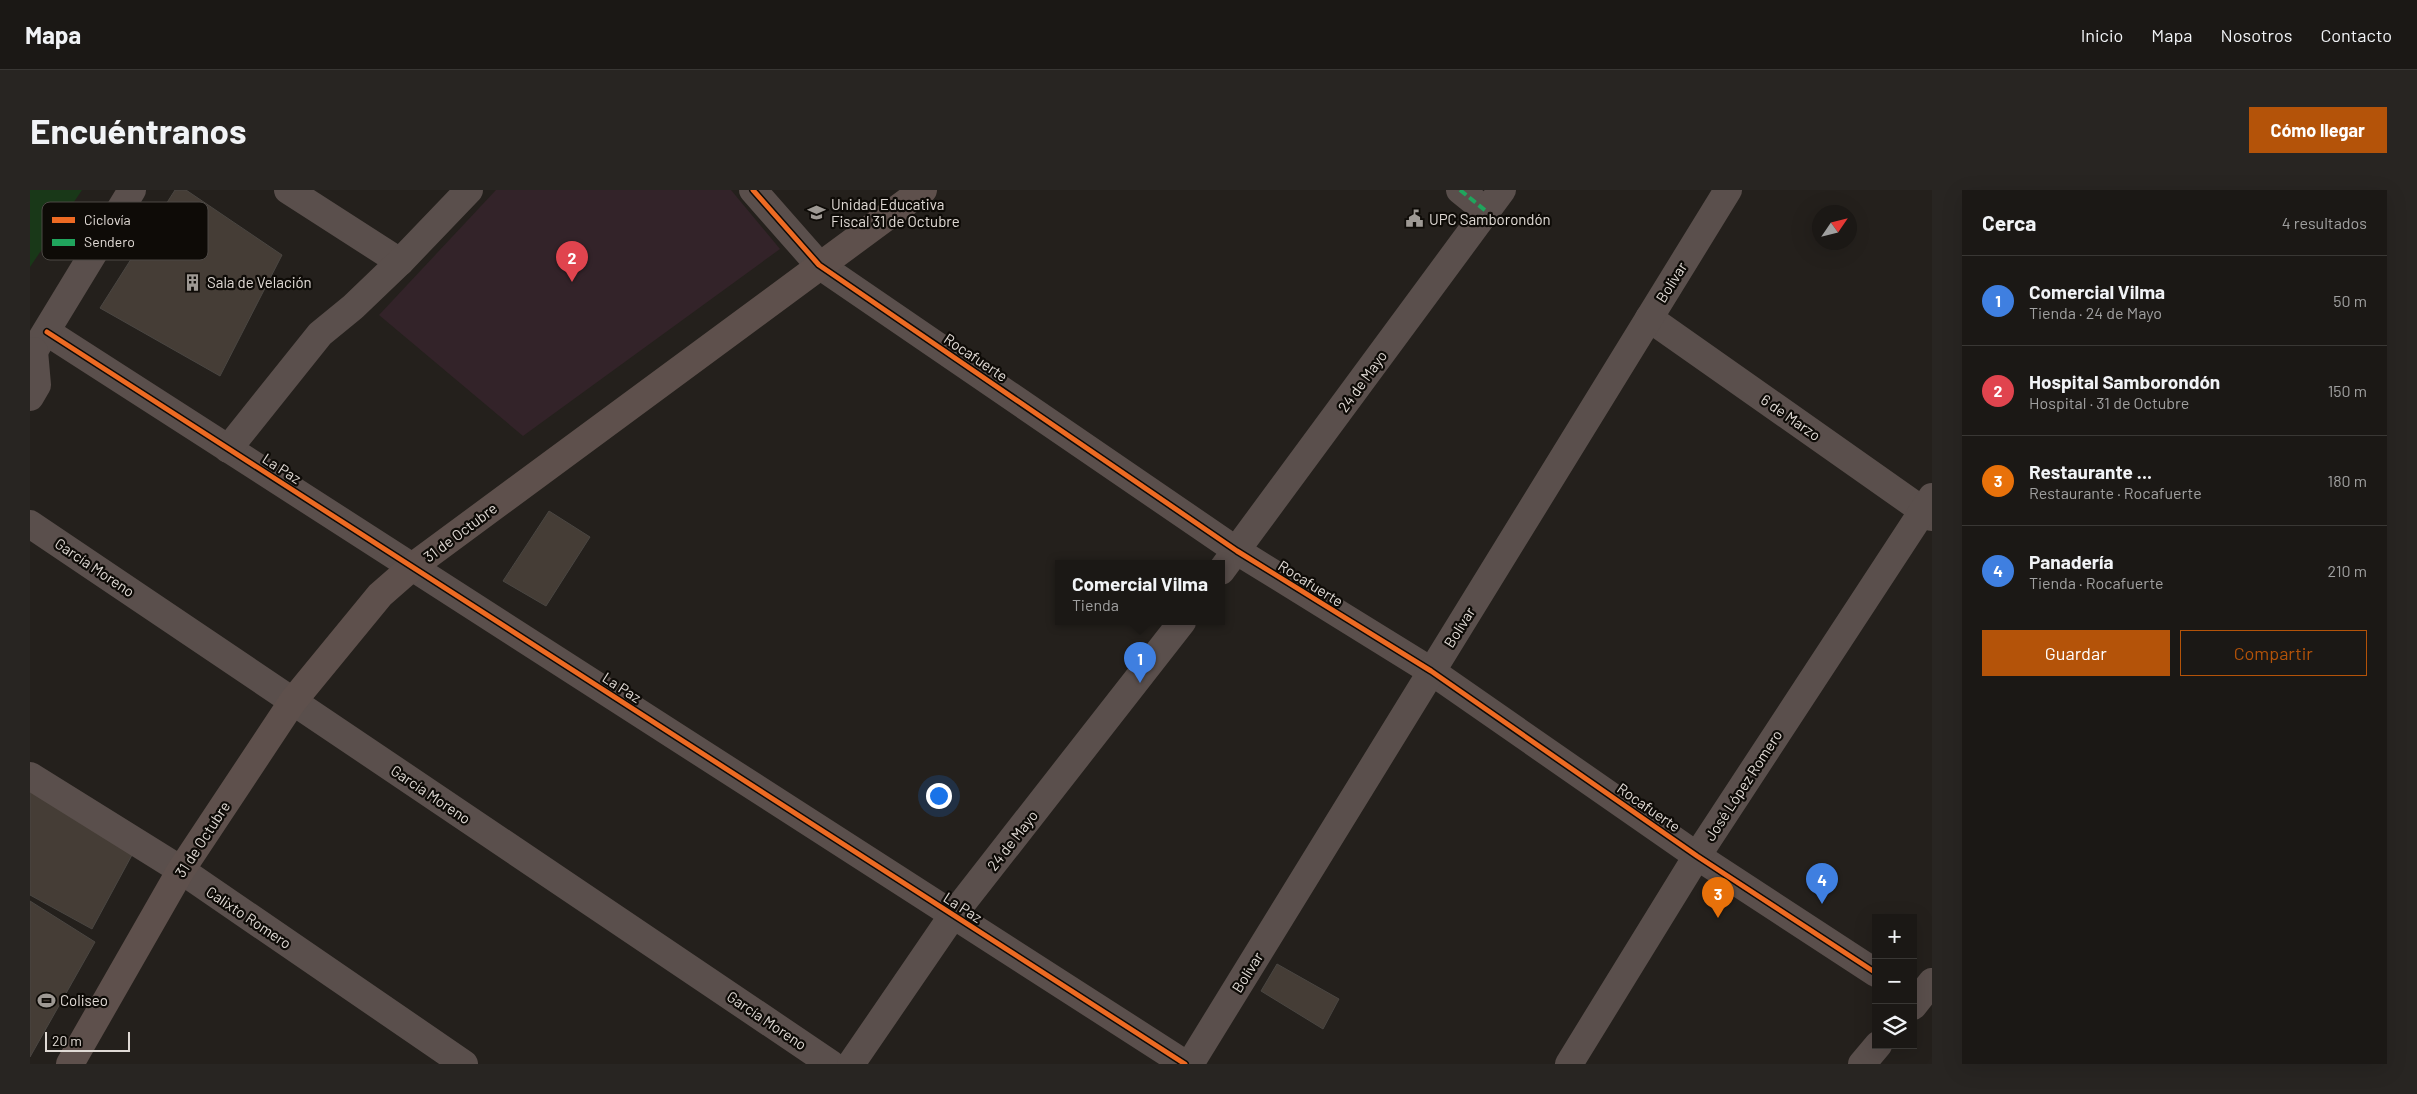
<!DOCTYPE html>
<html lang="es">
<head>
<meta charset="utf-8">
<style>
  body { margin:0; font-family:Barlow,sans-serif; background:#282522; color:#f1f3f6 }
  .controls { position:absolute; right:15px; bottom:15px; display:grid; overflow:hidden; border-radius:0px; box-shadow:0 5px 20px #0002 }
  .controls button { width:45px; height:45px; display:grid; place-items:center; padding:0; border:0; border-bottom:1px solid #393734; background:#1b1815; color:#f1f3f6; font:25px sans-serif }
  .compass { position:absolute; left:1782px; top:15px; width:45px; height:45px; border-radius:50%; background:#1b1815; box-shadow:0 5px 20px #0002; rotate:55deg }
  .scale { position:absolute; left:15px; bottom:12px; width:85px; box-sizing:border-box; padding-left:5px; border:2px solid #e0dad5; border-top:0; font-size:14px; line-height:18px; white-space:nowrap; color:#e0dad5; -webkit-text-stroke:4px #0e0b07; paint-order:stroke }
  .you { position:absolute; left:908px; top:605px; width:18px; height:18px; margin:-12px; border:4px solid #fff; border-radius:50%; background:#1a73e8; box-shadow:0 0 0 8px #1a73e833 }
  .badge { display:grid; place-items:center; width:32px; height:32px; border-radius:50%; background:#b45309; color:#fff; font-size:16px; font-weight:700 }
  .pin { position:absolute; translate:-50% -41px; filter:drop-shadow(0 1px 2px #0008) }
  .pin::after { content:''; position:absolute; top:26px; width:18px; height:15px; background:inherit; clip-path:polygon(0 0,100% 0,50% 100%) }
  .popup { position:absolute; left:1025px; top:370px; width:170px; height:65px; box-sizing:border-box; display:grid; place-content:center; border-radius:0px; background:#1b1815; filter:drop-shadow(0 1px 4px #0005); font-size:16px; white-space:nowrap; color:#a0a0a0 }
  .popup b { font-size:19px; color:#f1f3f6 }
  .popup::after { content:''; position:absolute; left:50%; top:100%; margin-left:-10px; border:10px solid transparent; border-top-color:#1b1815 }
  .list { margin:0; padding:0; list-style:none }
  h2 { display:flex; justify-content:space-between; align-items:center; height:65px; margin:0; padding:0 20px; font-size:21px }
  h2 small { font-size:16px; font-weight:400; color:#a0a0a0 }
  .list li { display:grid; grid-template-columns:32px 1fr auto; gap:15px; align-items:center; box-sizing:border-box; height:90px; padding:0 20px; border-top:1px solid #393734 }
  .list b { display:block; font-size:19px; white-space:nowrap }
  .list p { margin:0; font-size:16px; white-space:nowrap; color:#a0a0a0 }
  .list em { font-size:16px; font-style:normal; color:#a0a0a0 }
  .actions { display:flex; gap:10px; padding:15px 20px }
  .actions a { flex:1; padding:11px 0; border:1px solid #b45309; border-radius:0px; text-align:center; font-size:18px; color:#b45309 }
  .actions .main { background:#b45309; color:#fff }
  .icon { flex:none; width:28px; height:28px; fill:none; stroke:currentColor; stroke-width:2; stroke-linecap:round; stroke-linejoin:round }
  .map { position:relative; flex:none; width:1902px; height:874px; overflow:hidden; border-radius:0px }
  header { display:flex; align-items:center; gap:30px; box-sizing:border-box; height:70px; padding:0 25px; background:#1b1815; border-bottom:1px solid #393734 }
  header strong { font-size:24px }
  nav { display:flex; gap:28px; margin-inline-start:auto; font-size:18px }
  .intro { display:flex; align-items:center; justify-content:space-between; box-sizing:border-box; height:120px; padding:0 30px }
  h1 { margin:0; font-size:35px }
  .button { padding:12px 22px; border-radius:0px; background:#b45309; color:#fff; font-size:18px; font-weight:700 }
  main { display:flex; gap:30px; padding:0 30px }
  aside { flex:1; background:#1b1815; border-radius:0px; box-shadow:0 5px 20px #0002 }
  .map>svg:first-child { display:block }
</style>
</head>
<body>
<header>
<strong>Mapa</strong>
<nav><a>Inicio</a><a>Mapa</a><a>Nosotros</a><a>Contacto</a></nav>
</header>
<div class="intro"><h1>Encuéntranos</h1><a class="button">Cómo llegar</a></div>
<main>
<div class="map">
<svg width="1902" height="874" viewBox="0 0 1902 874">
  <rect width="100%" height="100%" fill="#24201c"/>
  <path fill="#332329" d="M466 0H701L750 59 493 246 349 125Z"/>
  <path fill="#193818" d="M0 0H52L0 77Z"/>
  <g fill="#453d36" stroke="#4a4642">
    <path d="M145 0H156L252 65 190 186 70 118Z"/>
    <path d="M519 321 560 347 516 416 473 391Z"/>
    <path d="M0 600 102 665 62 739 0 705Z"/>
    <path d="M0 711 65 752 0 867Z"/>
    <path d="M1247 774 1309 809 1293 839 1231 801Z"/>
  </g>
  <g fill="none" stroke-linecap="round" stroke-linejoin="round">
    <g stroke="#5a4f4c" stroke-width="28">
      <path d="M258 0 370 72"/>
      <path d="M723 0 789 75 1207 361 1401 481 1667 666 1846 783"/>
      <path d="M1430 0 1456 21"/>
      <path d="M1619 128 1902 327"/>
      <path d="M17 142 1155 874"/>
      <path d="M4 161 102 0"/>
      <path d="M0 163 4 161 7 195 0 207"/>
      <path d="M198 259 290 144 323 117 370 72 439 0"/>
      <path d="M0 334 801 874"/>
      <path d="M1191 381 1472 0"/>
      <path d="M0 586 151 680 434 874"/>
      <path d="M1883 816 1902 792"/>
      <path d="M821 874 923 725 1152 432"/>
      <path d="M1160 874 1698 0"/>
      <path d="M1539 874 1667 666 1902 307"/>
      <path d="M1832 874 1848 855"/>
    </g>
    <path stroke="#5e504c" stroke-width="28" d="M40 874 151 680 263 511 350 405 382 377 893 0"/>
    <path stroke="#20a55d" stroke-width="4" stroke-dasharray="8 4" stroke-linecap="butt" d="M1430 0 1456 21"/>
    <defs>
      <g id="cycleway">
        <path d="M723 0 789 75 1207 361 1401 481 1667 666 1846 783"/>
        <path d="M17 142 1155 874"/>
      </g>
    </defs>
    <use href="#cycleway" stroke="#0e0b07" stroke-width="8"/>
    <use href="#cycleway" stroke="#ed6a23" stroke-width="5"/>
  </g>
  <defs>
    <symbol id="school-bare" viewBox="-9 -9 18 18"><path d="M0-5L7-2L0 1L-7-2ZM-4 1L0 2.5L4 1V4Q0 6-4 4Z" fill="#9e9994" stroke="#0e0b07" stroke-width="2.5" paint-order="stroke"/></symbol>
    <symbol id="civic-bare" viewBox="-9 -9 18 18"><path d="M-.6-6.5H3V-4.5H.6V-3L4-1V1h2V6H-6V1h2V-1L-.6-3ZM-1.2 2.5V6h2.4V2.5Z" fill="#9e9994" stroke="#0e0b07" stroke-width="2.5" paint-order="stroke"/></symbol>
    <symbol id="building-bare" viewBox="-9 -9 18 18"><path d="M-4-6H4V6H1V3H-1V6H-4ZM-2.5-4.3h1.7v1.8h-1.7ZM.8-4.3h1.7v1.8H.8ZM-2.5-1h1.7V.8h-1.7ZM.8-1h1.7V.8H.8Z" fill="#9e9994" stroke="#0e0b07" stroke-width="2.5" paint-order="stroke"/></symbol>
    <symbol id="stadium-bare" viewBox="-9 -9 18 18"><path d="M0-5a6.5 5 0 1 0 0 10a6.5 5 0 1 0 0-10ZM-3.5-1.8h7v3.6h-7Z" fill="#9e9994" stroke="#0e0b07" stroke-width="2.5" paint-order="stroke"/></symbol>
  </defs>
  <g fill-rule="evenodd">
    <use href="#school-bare" x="774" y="10" width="25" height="25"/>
    <use href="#civic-bare" x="1372" y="16" width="25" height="25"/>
    <use href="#building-bare" x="150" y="80" width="25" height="25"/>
    <use href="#stadium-bare" x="4" y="798" width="25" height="25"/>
  </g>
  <g text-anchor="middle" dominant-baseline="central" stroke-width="4.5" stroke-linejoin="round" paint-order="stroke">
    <g font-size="15" fill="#e0dad5" stroke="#0e0b07" text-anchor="start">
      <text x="801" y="14">Unidad Educativa<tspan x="801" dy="17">Fiscal 31 de Octubre</tspan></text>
      <text x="1399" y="29">UPC Samborondón</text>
      <text x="177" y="92">Sala de Velación</text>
      <text x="30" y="810">Coliseo</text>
    </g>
    <g font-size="15" fill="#e0dad5" stroke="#0e0b07">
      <text transform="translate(1641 92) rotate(-58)">Bolívar</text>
      <text transform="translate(946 167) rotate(34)">Rocafuerte</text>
      <text transform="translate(1332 191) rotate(-54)">24 de Mayo</text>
      <text transform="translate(1761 227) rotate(35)">6 de Marzo</text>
      <text transform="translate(252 278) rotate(33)">La Paz</text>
      <text transform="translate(430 342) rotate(-37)">31 de Octubre</text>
      <text transform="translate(65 377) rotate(34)">García Moreno</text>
      <text transform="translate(1281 393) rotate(32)">Rocafuerte</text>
      <text transform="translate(1429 437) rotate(-58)">Bolívar</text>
      <text transform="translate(592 497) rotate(33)">La Paz</text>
      <text transform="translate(1713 595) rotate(-57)">José López Romero</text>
      <text transform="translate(401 604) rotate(34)">García Moreno</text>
      <text transform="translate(1619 617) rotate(35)">Rocafuerte</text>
      <text transform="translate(172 649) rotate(-57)">31 de Octubre</text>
      <text transform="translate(982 650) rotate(-52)">24 de Mayo</text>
      <text transform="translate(933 717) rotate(33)">La Paz</text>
      <text transform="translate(219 727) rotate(34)">Calixto Romero</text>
      <text transform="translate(1217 782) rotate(-58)">Bolívar</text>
      <text transform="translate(737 830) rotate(34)">García Moreno</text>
    </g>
  </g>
  <rect x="12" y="12" width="166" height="58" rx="8" fill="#0e0b07" stroke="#4d4945" stroke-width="1"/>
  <rect x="22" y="27" width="23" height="6" fill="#ed6a23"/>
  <rect x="22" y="49" width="23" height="7" fill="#20a55d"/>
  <g font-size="14" fill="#e0dad5">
    <text x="54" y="35">Ciclovía</text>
    <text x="54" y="57">Sendero</text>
  </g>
</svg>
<div class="controls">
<button>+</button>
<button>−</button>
<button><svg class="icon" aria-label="layers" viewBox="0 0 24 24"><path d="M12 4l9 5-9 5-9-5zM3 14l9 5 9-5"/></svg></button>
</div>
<svg class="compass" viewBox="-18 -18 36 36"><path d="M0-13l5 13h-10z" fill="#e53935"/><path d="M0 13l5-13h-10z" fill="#a0a0a0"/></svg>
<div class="scale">20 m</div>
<div class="you"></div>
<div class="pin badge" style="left:1110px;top:493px;background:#3f7fe0">1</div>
<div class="popup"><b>Comercial Vilma</b>Tienda</div>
<div class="pin badge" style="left:542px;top:92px;background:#e0444e">2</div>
<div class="pin badge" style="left:1688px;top:728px;background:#e8710a">3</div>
<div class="pin badge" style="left:1792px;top:714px;background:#3f7fe0">4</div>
</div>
<aside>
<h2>Cerca<small>4 resultados</small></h2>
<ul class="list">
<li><span class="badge" style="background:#3f7fe0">1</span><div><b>Comercial Vilma</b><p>Tienda · 24 de Mayo</p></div><em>50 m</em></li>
<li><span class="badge" style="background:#e0444e">2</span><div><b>Hospital Samborondón</b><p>Hospital · 31 de Octubre</p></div><em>150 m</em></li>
<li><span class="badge" style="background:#e8710a">3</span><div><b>Restaurante ...</b><p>Restaurante · Rocafuerte</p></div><em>180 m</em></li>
<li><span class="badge" style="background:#3f7fe0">4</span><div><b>Panadería</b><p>Tienda · Rocafuerte</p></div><em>210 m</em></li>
</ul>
<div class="actions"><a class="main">Guardar</a><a>Compartir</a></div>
</aside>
</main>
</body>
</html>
